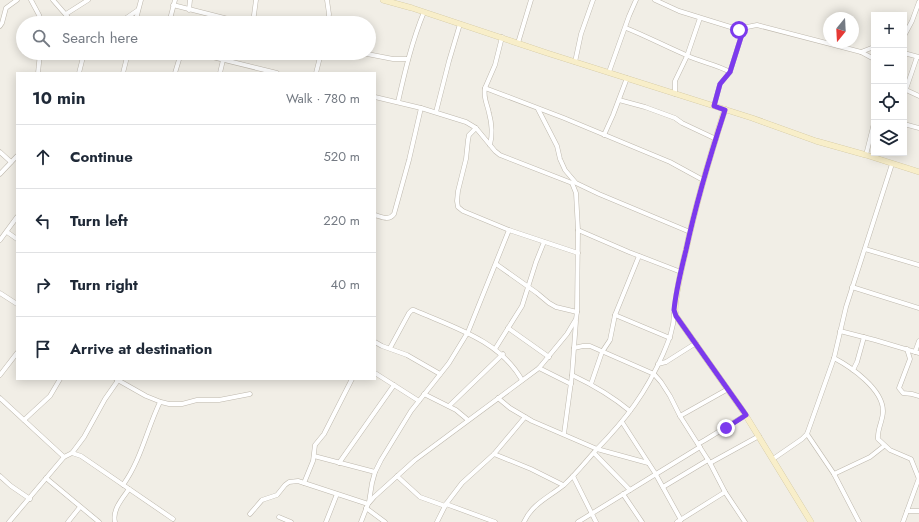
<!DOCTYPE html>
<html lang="en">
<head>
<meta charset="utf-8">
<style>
  body { margin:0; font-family:Jost,sans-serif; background:#f6f6f7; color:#1f2937 }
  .controls { position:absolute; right:12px; top:12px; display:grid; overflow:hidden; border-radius:0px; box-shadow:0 2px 10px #0003 }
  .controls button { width:36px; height:36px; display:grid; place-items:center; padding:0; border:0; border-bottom:1px solid #e0e1e3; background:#fff; color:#1f2937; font:20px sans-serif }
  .compass { position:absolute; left:823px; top:12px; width:36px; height:36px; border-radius:50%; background:#fff; box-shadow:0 2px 10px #0003; rotate:198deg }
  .stop { position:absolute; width:12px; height:12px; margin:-9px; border:3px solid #7c3aed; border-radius:50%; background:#fff }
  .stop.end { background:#7c3aed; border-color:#fff; box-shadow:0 1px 4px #0008 }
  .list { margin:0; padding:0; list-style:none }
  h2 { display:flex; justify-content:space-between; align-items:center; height:52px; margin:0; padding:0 16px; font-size:17px }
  h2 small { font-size:13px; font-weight:400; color:#747a83 }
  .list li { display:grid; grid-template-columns:26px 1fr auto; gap:12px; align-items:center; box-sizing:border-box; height:64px; padding:0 16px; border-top:1px solid #e0e1e3 }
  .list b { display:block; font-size:15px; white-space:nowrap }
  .list em { font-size:13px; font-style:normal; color:#747a83 }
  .icon { flex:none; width:22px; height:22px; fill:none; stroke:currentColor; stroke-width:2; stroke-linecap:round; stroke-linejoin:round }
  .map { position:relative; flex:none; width:919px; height:522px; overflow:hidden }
  .search { position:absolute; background:#fff; box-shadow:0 2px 10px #0003; left:16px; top:16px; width:360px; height:44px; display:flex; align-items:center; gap:10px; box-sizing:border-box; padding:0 14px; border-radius:22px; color:#747a83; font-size:15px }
  .panel { position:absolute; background:#fff; box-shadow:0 2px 10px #0003; left:16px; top:72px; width:360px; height:308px; border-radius:0px }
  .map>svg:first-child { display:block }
</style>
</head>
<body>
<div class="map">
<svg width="919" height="522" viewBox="0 0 919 522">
  <rect width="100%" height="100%" fill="#f1eee6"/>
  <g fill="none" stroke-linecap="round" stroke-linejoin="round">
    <defs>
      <g id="street">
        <path d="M31 0 39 15 42 23"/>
        <path d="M53 0 73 23"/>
        <path d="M327 0 329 14 328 23"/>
        <path d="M655 0 679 11 737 29 742 34 730 72 720 84 714 106"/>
        <path d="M173 5 244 23"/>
        <path d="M189 10 190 0"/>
        <path d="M66 14 88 0"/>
        <path d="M119 23 138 10"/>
        <path d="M135 23 141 0"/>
        <path d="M169 23 175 0"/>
        <path d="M251 23 254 15 256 0"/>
        <path d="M0 26 2 23 6 8 17 0"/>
        <path d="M626 28C646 36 665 46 686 55 700 62 716 64 730 72"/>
        <path d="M737 29 757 25 861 52 874 59"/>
        <path d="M904 36 912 21 919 2"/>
        <path d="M502 37 495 65 485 88 564 118 670 162 703 180"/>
        <path d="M518 43 531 0"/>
        <path d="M861 52 874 47"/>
        <path d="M196 53 277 73"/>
        <path d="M362 53 393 59H408"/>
        <path d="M904 53 919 57"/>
        <path d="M575 62 581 34 593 0"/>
        <path d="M609 72 629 16 636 0"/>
        <path d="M38 73 40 53"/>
        <path d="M79 73 84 53"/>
        <path d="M123 73 128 53"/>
        <path d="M175 73 181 53"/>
        <path d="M220 73 223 60"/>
        <path d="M316 73 321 53"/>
        <path d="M485 88C483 98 487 103 489 113 492 124 493 133 490 145"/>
        <path d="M904 89 919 96"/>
        <path d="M906 89 917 57"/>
        <path d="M675 94V81L687 56 700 18"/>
        <path d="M619 100 645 107 675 118 682 123 716 139"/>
        <path d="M398 102C405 71 412 41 424 12"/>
        <path d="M538 109 557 146 560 159 565 170 576 183 599 194 690 232"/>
        <path d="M436 112 449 61 460 24"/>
        <path d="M904 124 919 128"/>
        <path d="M476 128 469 135 468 140 466 159 458 191 457 201 458 207 463 211 509 230"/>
        <path d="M604 135 613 115 627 78"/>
        <path d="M0 152 11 162"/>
        <path d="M866 155 874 123"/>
        <path d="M0 174 17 156"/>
        <path d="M375 215C382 217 389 221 394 214L409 160 421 108"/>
        <path d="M578 230 629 252 681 272"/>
        <path d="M7 232 17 239"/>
        <path d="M0 240 17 217"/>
        <path d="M865 249 919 265"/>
        <path d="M496 264 537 293 549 303 556 307 577 312"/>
        <path d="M852 287 919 308"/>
        <path d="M0 293 17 304"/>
        <path d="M615 315 670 338"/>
        <path d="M508 328 549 357"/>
        <path d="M840 331 875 340 919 353"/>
        <path d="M375 342 382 346 407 355 440 374"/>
        <path d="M390 348 409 313 412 310H414C455 328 499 340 522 380"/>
        <path d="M574 348 583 346H590L654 374 661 382 670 396 680 416 710 463 725 492 745 522"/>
        <path d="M495 349 522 306 536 262 544 242"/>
        <path d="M907 349 910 359 899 388 903 393 912 394 919 396"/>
        <path d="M915 352 919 341"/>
        <path d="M834 358C851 367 883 389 883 411 883 421 877 429 878 439L890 450 911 459 919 479"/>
        <path d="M658 364 666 362 696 343"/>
        <path d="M539 368 571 384"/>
        <path d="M853 370 857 362 864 337"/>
        <path d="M375 373 419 401"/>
        <path d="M0 375 17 353"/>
        <path d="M572 375C593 385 612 396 630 411"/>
        <path d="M116 379 146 396 161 402 169 404H182L197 400H219L250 394"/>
        <path d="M591 384 602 352 610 340 615 315 639 256"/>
        <path d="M424 394 456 410 468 420"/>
        <path d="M0 398 64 457"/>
        <path d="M498 398 510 408 532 421 597 449 648 463"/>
        <path d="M449 406 503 354"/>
        <path d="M680 416 728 389"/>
        <path d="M24 420 50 396 60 379"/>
        <path d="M622 422 655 473 681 520"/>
        <path d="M564 434 572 375 576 321"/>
        <path d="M807 434 834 474 859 522"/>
        <path d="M698 444 705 440 746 415"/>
        <path d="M72 453 84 437 105 399 119 379"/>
        <path d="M594 453 630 490"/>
        <path d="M494 454 531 469 563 485"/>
        <path d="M314 456 375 472"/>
        <path d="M773 459 802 439 807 434 834 358 846 307 892 164"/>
        <path d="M339 463 394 385"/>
        <path d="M710 463 759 436"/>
        <path d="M834 474 870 457 884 446"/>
        <path d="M0 476 11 486 30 499"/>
        <path d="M397 476 420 497 445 506"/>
        <path d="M573 476 596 522"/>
        <path d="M46 478 99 522"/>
        <path d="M304 483 313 461 315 445 324 434 352 379"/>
        <path d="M123 485C141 460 147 429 160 402"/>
        <path d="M663 487 708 460"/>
        <path d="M623 494 642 522"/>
        <path d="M369 502 372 483 375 472 381 460 411 411 449 363 468 332 509 230 578 253"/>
        <path d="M446 504 495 522"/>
        <path d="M366 508 385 522"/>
        <path d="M907 511H919"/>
        <path d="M250 514 262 500 277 495 285 485 289 482 298 481 368 504"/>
        <path d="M279 517 291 522"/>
        <path d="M9 522 64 457 72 453 81 456 173 519"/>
        <path d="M68 522 80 507"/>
        <path d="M115 522C112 510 122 499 129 489"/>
        <path d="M326 522 337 494"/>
        <path d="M361 522 368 504 374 497 415 460 539 368 567 334 576 319 577 312 578 230 576 193 572 183 500 155 495 151 476 128 466 122 421 108 375 97"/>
        <path d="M437 522 446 504 462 483 494 454 525 417"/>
        <path d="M524 522C532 504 549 497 564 485 576 474 586 461 597 449 626 419 646 393 663 354 669 340 674 328 674 313"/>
        <path d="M578 522 700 447"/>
        <path d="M677 522 725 492"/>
        <path d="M903 522 919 478"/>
      </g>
      <g id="secondary">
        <path d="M383 0 412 8 547 53 752 118 816 141 866 155 919 172"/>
        <path d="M725 109C710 156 696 203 686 250 681 270 676 290 675 310L676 316 743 411 811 522"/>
      </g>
    </defs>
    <use href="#street" stroke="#beb8ad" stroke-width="5"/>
    <use href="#secondary" stroke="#cbc09a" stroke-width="6"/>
    <use href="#street" stroke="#fff" stroke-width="4"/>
    <use href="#secondary" stroke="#f8eec9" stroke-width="5.5"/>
  </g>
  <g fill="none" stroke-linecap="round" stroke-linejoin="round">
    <path stroke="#7c3aed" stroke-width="5" d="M726 428 746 415 676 316 674 310C676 290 681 270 686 250 696 203 710 156 725 110L714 106 720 84 730 72 742 34 739 30"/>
  </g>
</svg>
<div class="controls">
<button>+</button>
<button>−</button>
<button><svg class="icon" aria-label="locate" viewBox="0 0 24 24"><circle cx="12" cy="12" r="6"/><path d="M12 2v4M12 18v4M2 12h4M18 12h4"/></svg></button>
<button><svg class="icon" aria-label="layers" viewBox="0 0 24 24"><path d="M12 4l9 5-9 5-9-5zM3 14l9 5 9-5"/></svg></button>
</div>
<svg class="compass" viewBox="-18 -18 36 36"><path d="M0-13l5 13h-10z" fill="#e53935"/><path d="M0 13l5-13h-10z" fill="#747a83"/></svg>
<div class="stop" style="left:739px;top:30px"></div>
<div class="stop end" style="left:726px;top:428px"></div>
<div class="search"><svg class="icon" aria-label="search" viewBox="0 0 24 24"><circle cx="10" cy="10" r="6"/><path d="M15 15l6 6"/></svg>Search here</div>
<section class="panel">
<h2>10 min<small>Walk · 780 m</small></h2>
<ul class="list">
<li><svg class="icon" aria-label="ahead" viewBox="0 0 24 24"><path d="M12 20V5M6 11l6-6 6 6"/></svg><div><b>Continue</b></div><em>520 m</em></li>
<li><svg class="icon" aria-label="left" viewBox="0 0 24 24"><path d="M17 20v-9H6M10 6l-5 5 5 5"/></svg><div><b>Turn left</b></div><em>220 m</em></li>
<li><svg class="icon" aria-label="right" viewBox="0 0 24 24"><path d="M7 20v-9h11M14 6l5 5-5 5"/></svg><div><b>Turn right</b></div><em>40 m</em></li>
<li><svg class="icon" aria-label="arrive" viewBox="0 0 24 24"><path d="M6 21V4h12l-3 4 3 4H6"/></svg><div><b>Arrive at destination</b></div></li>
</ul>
</section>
</div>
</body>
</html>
